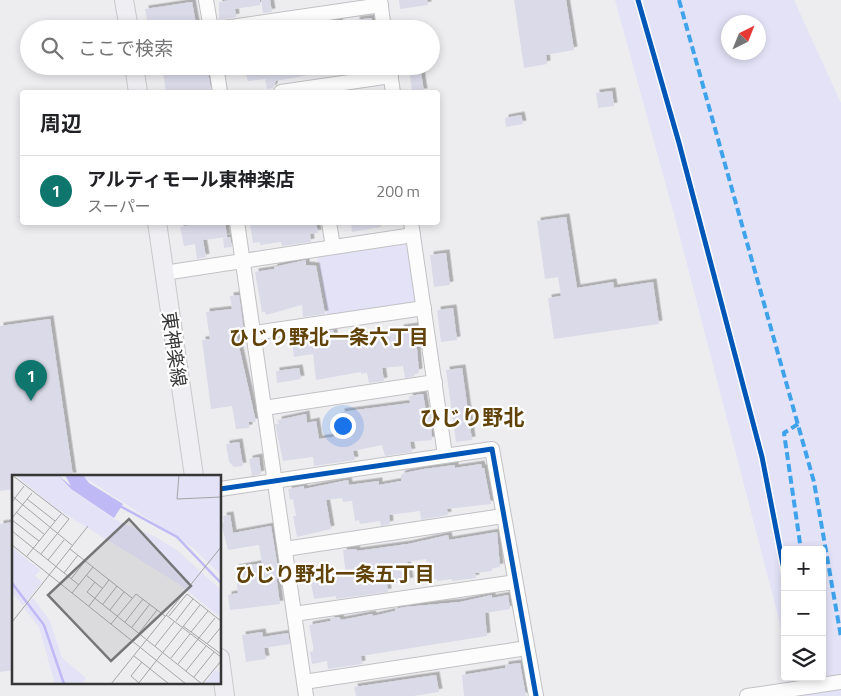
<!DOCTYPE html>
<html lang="ja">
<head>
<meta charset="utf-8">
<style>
  body { margin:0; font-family:"Titillium Web","Noto Sans JP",sans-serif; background:#f6f6f6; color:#202124 }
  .controls { position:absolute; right:15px; bottom:15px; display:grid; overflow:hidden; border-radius:5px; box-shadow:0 2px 8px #0003 }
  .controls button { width:45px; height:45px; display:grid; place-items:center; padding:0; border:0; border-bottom:1px solid #e0e0e0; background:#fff; color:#202124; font:25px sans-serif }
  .compass { position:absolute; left:721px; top:15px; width:45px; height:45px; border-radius:50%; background:#fff; box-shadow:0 2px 8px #0003; rotate:43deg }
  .you { position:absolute; left:342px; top:425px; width:18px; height:18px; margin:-12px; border:4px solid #fff; border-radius:50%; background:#1a73e8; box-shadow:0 0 0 8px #1a73e833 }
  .badge { display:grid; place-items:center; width:32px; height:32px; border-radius:50%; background:#0f766e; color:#fff; font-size:16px; font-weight:700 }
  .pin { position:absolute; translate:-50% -41px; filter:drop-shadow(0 1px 2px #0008) }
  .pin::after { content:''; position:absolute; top:26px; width:18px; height:15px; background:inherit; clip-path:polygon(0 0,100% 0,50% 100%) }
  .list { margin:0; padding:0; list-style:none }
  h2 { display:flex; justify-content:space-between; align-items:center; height:65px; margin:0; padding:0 20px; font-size:21px }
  h2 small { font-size:16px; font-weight:400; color:#757577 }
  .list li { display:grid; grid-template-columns:32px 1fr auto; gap:15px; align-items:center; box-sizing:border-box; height:70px; padding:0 20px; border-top:1px solid #e0e0e0 }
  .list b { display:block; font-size:19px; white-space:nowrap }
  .list p { margin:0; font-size:16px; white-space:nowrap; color:#757577 }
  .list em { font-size:16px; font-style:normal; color:#757577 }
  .icon { flex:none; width:28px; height:28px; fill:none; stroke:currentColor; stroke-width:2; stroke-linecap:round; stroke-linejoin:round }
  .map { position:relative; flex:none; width:841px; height:696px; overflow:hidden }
  .search { position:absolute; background:#fff; box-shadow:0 2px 8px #0003; left:20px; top:20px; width:420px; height:55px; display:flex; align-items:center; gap:12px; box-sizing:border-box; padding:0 18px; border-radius:28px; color:#757577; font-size:19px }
  .panel { position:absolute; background:#fff; box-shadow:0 2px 8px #0003; left:20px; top:90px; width:420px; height:135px; border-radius:5px }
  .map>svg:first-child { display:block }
</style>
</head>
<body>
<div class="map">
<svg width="841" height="696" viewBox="0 0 841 696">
  <defs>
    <filter id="shadow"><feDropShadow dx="3.5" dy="-3.5" stdDeviation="0" flood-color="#0004"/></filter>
  </defs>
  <rect width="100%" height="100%" fill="#ededf0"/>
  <g fill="#e3e2f7" fill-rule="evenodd">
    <path d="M615 0H794L841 103V696H792L789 677H822V550H785V651L779 620 675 218ZM728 22H758V52H728Z"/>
    <path d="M403 242 409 247 415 301 411 305 327 316 317 256Z"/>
  </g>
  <g fill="#dbdae9" filter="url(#shadow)">
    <path d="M230 0H260V5L235 9 236 17 219 20V2Z"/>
    <path d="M261 0H270L272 12 263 13Z"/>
    <path d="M399 0H427L428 5 400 9Z"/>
    <path d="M514 0H566L574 50 546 55 547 64 524 68Z"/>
    <path d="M192 2 197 29H181L179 21 148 26 145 9Z"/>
    <path d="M371 18 373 29H358L356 20Z"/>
    <path d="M339 20 340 29H311V24Z"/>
    <path d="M162 66H207L211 90 166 92Z"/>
    <path d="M243 66H313L314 74 276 81 273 88 267 89 265 79 248 81Z"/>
    <path d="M409 66H420L424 92H412Z"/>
    <path d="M612 91 614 106 598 108 596 93Z"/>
    <path d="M521 115 523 124 506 127 505 118Z"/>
    <path d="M566 217 577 288 613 282 614 288 653 282 659 324 554 339 548 298 561 296 558 277 545 279 537 221Z"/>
    <path d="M206 222H225L227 237 203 240 206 257 197 259 195 244 184 246 180 227Z"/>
    <path d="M257 222H316L318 233 310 234 311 242 282 246 281 242 260 245V242L253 243 250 224Z"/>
    <path d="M351 222H381V227L352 232Z"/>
    <path d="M230 237 232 247 224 248 223 238Z"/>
    <path d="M446 253 450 285 434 287 430 255Z"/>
    <path d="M306 260V265L316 266 325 314 303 317 302 305 266 315 265 312H262L255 272 274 269V267Z"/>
    <path d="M239 295 244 332 236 333 256 422H249V428L236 429 232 406 211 409 202 340 210 339 206 312 232 309 230 296Z"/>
    <path d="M453 308 457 340 441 342 437 310Z"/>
    <path d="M50 319 73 476H14V489L0 491V326Z"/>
    <path d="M415 326 419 372 414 373 415 376 405 378 403 366 382 368 384 381 369 383 367 373 361 374V372L316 380 313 354 294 357 292 343 310 341 309 334 333 330 335 339 401 331 400 328Z"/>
    <path d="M299 368 301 379 277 383 276 371Z"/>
    <path d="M462 368 472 440 456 442 446 370Z"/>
    <path d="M423 394 426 411H430L432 440 410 442 412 452 385 456 382 445 353 451 355 460 314 466 313 457 283 461 275 424H279L278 420 306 414 307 423 316 421 319 439 345 435 341 412 410 403 409 396Z"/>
    <path d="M239 442 243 466 234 467 229 462 226 444Z"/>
    <path d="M259 457 261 474 252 476 249 459Z"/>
    <path d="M481 464 482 468H484L491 504 447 509 448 515 421 520 420 511 389 515 390 524 381 526 380 521 360 524 359 520 355 521 352 501 343 502 342 498 326 500 331 529 297 537 293 516H296L293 499 290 500 288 489 304 486V489L348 480 349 485 379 481V485L401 481V475L404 473 424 469 455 465V468Z"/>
    <path d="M230 515 233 533 271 526 279 575H276L280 604 230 610 228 595 238 593 235 568 262 563 259 545 228 550 221 523 224 522 223 516Z"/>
    <path d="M14 522V670L0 672V524Z"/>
    <path d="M497 532 500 567 492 568V571L475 573 476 578 452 581V579L437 581V579L430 580 426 559 407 562 410 581 387 584 388 592 336 599V596L314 599 311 583 319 581V578L346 576 343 550 356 549 357 551 408 544 448 535 449 540Z"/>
    <path d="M492 595V598L508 595 510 609 485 613 487 636 361 656 362 664 328 669 327 661 312 664 310 652 314 651 309 625 331 621 330 618 339 617 341 620 372 614 373 616 395 611V609L405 607 460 602Z"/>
    <path d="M262 632 263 637 288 633 290 644 264 648 266 659 246 662 242 635Z"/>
    <path d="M520 663 526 696H464L462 675 505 668V665Z"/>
    <path d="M436 675 439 692 413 696H356L354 687Z"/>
  </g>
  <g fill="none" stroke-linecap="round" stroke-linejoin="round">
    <defs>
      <g id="minor">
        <path d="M206 0 211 29"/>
        <path d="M380 0 384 29"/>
        <path d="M217 29 381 5"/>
        <path d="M216 66 220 92"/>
        <path d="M389 66 393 92"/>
        <path d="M281 92 391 76"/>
        <path d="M237 222 306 696"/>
        <path d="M329 222 333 247"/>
        <path d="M411 222 445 455"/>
        <path d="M164 273 413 235"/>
        <path d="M254 333 424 308"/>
        <path d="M264 408 435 382"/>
        <path d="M220 489 492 449 536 696"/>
        <path d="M285 549 503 516"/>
        <path d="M294 614 515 582"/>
        <path d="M304 682 527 648"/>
        <path d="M747 696 841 682"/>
      </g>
      <g id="major">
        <path d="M124 0 129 29"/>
        <path d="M134 66 138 92"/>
        <path d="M157 222 194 476"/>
        <path d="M220 658 225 696"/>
      </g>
    </defs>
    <use href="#minor" stroke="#c2c2c5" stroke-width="16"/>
    <use href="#major" stroke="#c9c9ca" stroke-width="20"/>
    <use href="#minor" stroke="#fcfcfd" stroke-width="14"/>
    <use href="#major" stroke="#efeff3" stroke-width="18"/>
    <g stroke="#3fa3ec" stroke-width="4" stroke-dasharray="8 4" stroke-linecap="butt">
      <path d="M679 0 814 482 841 637"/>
      <path d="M798 424 784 433 801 550"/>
    </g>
    <defs>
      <g id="cycleway">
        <path d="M638 0 679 143 762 457 785 575"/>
        <path d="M220 489 492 449 536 696"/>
      </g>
    </defs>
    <use href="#cycleway" stroke="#fff" stroke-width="8"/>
    <use href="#cycleway" stroke="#0057b8" stroke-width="5"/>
  </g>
  <g text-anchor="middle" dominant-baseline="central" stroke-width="4.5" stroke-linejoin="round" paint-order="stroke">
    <g font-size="19" fill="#363637" stroke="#fff">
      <text transform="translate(175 349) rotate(82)">東神楽線</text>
    </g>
    <g font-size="20" font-weight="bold" fill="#614309" stroke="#fff">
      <text x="329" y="336">ひじり野北一条六丁目</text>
      <text x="335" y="573">ひじり野北一条五丁目</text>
    </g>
    <g font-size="21" font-weight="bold" fill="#614309" stroke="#fff">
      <text x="472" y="417">ひじり野北</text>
    </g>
  </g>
  <g transform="translate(12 475)">
    <rect width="209" height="209" fill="#ededf0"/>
    <path d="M3 0H46L58 14 104 45 144 62 166 76 209 115V143L167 109 45 34ZM69 0H209V100L180 72ZM0 72 28 95 23 101 30 107 11 131 0 117ZM21 123 38 146 50 183 74 203 70 209H43L27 152 12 133ZM203 195 209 198V209H192Z" fill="#e3e2f7"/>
    <path d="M46 0 59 11 53 0H71L77 8 111 29 102 43 59 14Z" fill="#bfb9f6"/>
    <path fill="none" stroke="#bfb9f6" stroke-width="2.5" d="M108 31 165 62 209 108M0 108 32 150 52 209"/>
    <path fill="none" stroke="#a4a4a6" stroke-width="1" d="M0 0 57 44 29 79M167 0 165 24 209 22M0 21 61 71M15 24 43 46M0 27 12 11M4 37 32 59M0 43 20 18M0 45 27 66M0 56 67 110M0 70 174 209M58 74 120 123M15 81 49 39M36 85 52 65M52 98 66 80M74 100 90 113M59 104 73 86M83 107 75 117 190 209M60 118 81 92M91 129 105 111M77 131 97 105M98 135 112 117M154 140 209 182M157 141 175 119 209 146M164 146 181 124M0 147 76 51M113 147 131 124M99 149 124 119 153 141M171 151 209 179M120 152 138 129M179 157 196 136M127 158 145 135M195 169 209 152M143 171 162 147M122 181 157 209M159 183 178 159M166 189 203 143M174 196 194 171M182 202 202 177M127 208 119 201 130 187M99 209 209 72M126 209 188 130M190 209 209 186"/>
    <path fill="#767678" fill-opacity="0.15" stroke="#767678" stroke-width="2.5" d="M117 44 179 111 99 186 36 120Z"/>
    <rect width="209" height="209" fill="none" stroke="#363637" stroke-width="2.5"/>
  </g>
</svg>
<div class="controls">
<button>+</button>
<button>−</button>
<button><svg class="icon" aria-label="layers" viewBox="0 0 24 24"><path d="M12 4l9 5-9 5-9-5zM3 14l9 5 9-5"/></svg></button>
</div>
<svg class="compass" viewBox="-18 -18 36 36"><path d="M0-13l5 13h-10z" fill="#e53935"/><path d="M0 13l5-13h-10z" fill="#757577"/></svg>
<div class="you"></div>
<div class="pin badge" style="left:31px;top:401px">1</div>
<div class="search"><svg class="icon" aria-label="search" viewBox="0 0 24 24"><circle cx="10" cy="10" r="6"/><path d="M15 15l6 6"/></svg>ここで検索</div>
<section class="panel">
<h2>周辺<small></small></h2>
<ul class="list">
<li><span class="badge">1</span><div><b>アルティモール東神楽店</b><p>スーパー</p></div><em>200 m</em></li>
</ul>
</section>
</div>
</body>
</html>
